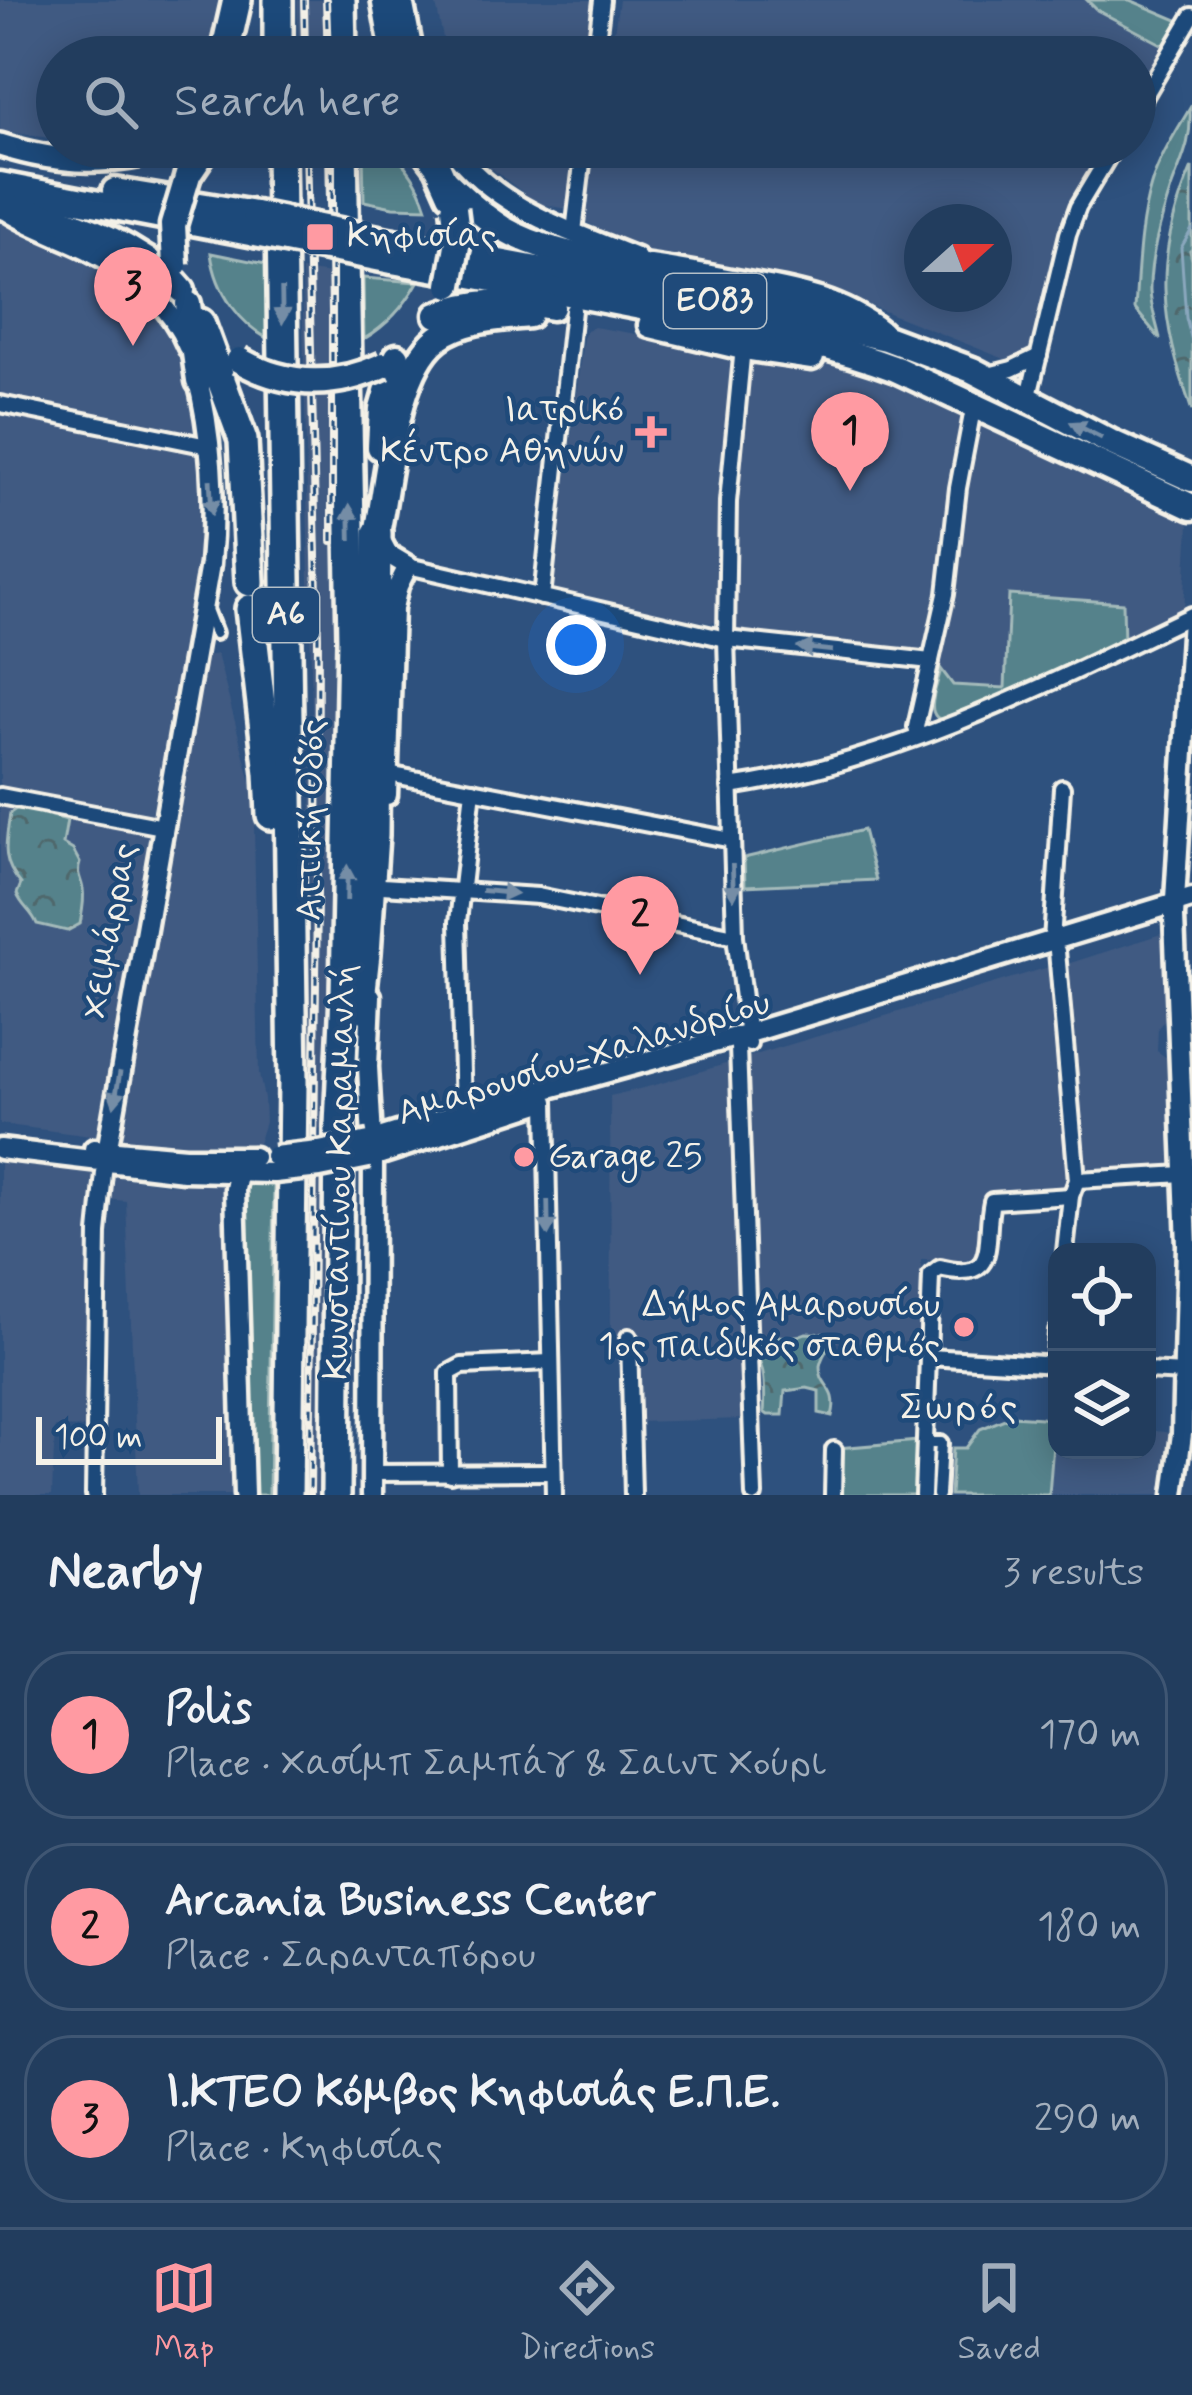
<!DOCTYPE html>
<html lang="en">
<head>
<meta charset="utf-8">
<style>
  body { margin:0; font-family:Mynerve,sans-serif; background:#2e4867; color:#f1f3f6 }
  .controls { position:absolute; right:36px; bottom:36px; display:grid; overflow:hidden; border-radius:24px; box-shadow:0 6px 30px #0003 }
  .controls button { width:108px; height:108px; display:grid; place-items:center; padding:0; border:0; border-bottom:3px solid #3f5673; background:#223d5e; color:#f1f3f6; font:60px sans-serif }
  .compass { position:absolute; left:904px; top:204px; width:108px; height:108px; border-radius:50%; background:#223d5e; box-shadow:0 6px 30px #0003; rotate:69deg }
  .scale { position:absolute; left:36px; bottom:30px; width:186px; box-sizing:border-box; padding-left:12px; border:6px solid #f4f1e8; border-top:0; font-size:33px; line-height:42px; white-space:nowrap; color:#f4f1e8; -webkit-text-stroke:9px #1f4a7a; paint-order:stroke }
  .you { position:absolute; left:576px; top:645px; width:42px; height:42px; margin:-30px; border:9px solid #fff; border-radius:50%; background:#1a73e8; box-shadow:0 0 0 18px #1a73e833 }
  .badge { display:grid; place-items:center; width:78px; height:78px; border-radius:50%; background:#ff9aa2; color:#111; font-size:39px; font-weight:700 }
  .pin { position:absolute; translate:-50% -99px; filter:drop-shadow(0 3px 6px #0008) }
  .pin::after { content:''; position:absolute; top:63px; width:42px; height:36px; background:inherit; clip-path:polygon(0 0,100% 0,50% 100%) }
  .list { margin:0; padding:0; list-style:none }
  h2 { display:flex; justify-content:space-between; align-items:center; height:156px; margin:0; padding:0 48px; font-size:51px }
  h2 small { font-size:39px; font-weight:400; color:#a2aebc }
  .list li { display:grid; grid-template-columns:78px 1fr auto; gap:36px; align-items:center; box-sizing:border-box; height:168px; margin:0 24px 24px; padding:0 24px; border:3px solid #3f5673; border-radius:48px }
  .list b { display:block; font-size:45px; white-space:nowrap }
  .list p { margin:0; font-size:39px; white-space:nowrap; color:#a2aebc }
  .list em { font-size:39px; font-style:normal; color:#a2aebc }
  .icon { flex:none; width:66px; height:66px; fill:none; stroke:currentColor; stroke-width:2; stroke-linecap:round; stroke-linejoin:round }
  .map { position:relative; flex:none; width:1192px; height:1495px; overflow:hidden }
  .search { position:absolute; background:#223d5e; box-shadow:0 6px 30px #0003; left:36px; right:36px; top:36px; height:132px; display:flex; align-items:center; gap:30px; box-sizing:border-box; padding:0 42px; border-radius:66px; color:#a2aebc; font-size:45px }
  .sheet { height:732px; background:#223d5e }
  nav { display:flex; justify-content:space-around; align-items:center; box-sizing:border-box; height:168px; border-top:3px solid #3f5673; background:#223d5e; font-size:33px; color:#a2aebc }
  nav a { display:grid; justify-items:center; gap:6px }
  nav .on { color:#ff9aa2 }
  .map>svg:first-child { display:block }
</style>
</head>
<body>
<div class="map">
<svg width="1192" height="1495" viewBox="0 0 1192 1495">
  <defs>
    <pattern id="forest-crowns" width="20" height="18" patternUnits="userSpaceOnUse" patternTransform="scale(3)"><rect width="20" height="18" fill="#54828b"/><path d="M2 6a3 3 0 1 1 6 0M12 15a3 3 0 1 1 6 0" fill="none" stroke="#4f686c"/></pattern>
  </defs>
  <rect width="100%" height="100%" fill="#2e517e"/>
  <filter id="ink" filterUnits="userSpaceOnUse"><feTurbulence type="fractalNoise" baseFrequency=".00833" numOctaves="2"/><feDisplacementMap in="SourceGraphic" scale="24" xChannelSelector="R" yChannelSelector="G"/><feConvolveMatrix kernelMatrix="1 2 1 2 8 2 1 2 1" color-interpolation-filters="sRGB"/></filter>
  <g filter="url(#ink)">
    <g fill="#3f5a82" fill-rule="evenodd">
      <path d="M0 0H222L212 57H57V139L0 131Z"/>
      <path d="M297 0H331L332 57H298Z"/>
      <path d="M435 0H594L587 57H447Z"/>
      <path d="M619 0H1086L1097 10 1171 49 1135 106V57H610Z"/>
      <path d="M471 147H576L568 209 538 204 488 166Z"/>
      <path d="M596 147H1109L1083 185 1060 240 1035 352 1012 362 803 279 639 249 584 221ZM922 222H994V294H922Z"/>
      <path d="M0 221 58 241 142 289 179 336 188 369 204 495 201 548 180 660 217 654 259 812 254 827 259 1074 264 1098 265 1122 258 1144 166 1146 0 1124Z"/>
      <path d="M302 270 338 275 340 642 329 1128 308 1131 312 713Z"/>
      <path d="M594 327 727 349 736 355 723 615 719 622 710 623 552 593 583 338 587 330Z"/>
      <path d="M764 358 837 363 923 392 1182 513 1189 525 1184 610 1180 617 1124 644 1005 688 953 685 927 652 736 631 730 537 739 448 750 366 754 360Z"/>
      <path d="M1161 934 1164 937 1169 1014 1158 1028 1157 1051 1167 1058 1172 1169 1080 1173 1064 965Z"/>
      <path d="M1052 966 1071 1163 1070 1191 988 1193 983 1209 981 1254 963 1261 921 1260V1342L746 1343V1419L637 1422 635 1333 611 1334 610 1096 655 1085Z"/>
      <path d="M0 1160 94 1172 88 1428 55 1427 52 1495H0Z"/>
      <path d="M112 1176 168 1184 223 1185 227 1223 233 1495H138L126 1201 106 1199Z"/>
      <path d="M329 1177 325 1495H302L307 1180Z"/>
      <path d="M1055 1419H1057V1450H1147V1430L1174 1433 1164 1495H1049Z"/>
    </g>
    <g fill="#54828b" stroke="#a4baba" stroke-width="3">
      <path d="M1087 0H1130L1182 22 1171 49 1097 10Z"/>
      <path d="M1190 108C1192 143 1182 158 1171 189 1161 220 1149 259 1150 292 1151 308 1157 324 1160 339L1135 309C1138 269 1139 224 1151 185 1159 158 1176 132 1190 108Z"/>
      <path d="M363 147H386C406 164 419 182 427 208L393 207 364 201Z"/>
      <path d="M211 253 275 266 276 343C240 326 216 292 211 253Z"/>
      <path d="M363 278 418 282C404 307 388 325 364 339Z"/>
      <path d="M1009 595 1123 603 1124 644 947 721C921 719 937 687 941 669L953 685 1005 688Z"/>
      <path d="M863 830 876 880 745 886 744 858Z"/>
      <path d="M274 1183 269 1495H251L244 1185Z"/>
      <path d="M1012 1416 1055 1419 1049 1495H950L953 1448H966L980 1429Z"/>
      <path d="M919 1441 914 1495H837L838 1448Z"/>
    </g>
    <g fill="url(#forest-crowns)" stroke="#a4baba" stroke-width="3">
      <path d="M1192 167V249L1190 251 1192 260V411C1160 318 1152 260 1192 167Z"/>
      <path d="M19 807 67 820 63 844 73 850 80 863C76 875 81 877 83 889 85 900 82 913 80 924L67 931 37 924C32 911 22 907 17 894L21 884C0 860 6 843 10 813Z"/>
      <path d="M806 1333 830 1334 834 1338C829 1346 821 1357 820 1366 819 1388 840 1386 832 1416L819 1413V1391L807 1388 785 1391 783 1415H768L764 1412C765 1404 765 1378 762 1369 758 1356 754 1354 755 1338 772 1330 785 1343 806 1333Z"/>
    </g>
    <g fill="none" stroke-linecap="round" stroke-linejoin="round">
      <path stroke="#8aa7bd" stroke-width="3" d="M1192 229 1181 248 1186 318 1192 341"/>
      <defs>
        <g id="pedestrian">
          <path d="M205 607 215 633"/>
          <path d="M926 1443H941L938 1495"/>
        </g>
        <g id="minor">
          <path d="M595 57 602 0"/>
          <path d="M1135 113 1192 16"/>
          <path d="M574 232 584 147"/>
          <path d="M743 347 728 502 726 639 735 936 749 1044"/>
          <path d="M988 375 1012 369 1039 356"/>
          <path d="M1028 400 1068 234 1078 207 1114 147"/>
          <path d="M0 404 208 446"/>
          <path d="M408 566 726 639 931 661"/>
          <path d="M542 597 573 310"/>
          <path d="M918 736 916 727 946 594 958 488 974 404"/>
          <path d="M388 774 732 840"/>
          <path d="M730 787C889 764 1048 685 1192 615"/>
          <path d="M0 796 163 827"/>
          <path d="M382 886 538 896 735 936"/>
          <path d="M1052 941 1062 788"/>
          <path d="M1057 951 1077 1180 1071 1196 1065 1252"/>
          <path d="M735 1037 738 1047 754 1495"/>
          <path d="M546 1101 554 1495"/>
          <path d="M463 1112 458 922 473 790"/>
          <path d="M1077 1180 1184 1174"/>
          <path d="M629 1337 633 1495"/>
          <path d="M929 1357 1057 1365"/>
          <path d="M1054 1365 1057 1332"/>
          <path d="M1147 1371 1184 1373"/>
          <path d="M372 1473 553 1472"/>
          <path d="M450 1474 449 1373 462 1366 550 1362"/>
          <path d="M94 1495 98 1233 105 1163"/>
          <path d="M833 1495 834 1450"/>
          <path d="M923 1495 931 1275 940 1268C1001 1283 983 1242 992 1201L1071 1196"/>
        </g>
        <g id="tertiary">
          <path d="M403 0 414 57"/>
          <path d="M451 147C496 209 568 230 636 258"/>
          <path d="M9 212C34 228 61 236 87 249 131 271 169 301 188 347"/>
          <path d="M378 535 388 554 408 566 398 586 393 608 387 795"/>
          <path d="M371 996 368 1067 373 1157 372 1495"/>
          <path d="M369 1141 463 1112 746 1034 1192 898"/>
          <path d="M0 1149 183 1171 274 1173"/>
          <path d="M94 1149 185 1157H252"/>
          <path d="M369 1158 536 1104"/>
          <path d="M105 1163 210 564C216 503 212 432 196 373"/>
          <path d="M244 1495 235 1189 240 1166 254 1157"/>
          <path d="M1174 1495 1182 1434 1187 1245 1174 917 1192 619"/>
        </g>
        <path id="secondary" d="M0 145C63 165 112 165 175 147"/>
        <g id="primary">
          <path d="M423 147 438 167 450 194"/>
          <path d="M188 175 207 147"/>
          <path d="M445 181C463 198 481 215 502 228 545 253 595 259 643 267 679 272 716 279 752 286 798 294 843 303 880 333"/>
          <path d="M0 185 255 234"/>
          <path d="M115 191 255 214"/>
          <path d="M0 206C54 215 99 229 145 259 159 269 172 277 182 290"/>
          <path d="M393 242 793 317 886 338 972 370 1110 442 1192 479"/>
          <path d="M392 261C489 278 586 296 682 315 755 330 827 343 896 369L1192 507"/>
          <path d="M188 304 199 381"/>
          <path d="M437 315C476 299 511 300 552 307"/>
          <path d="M651 325 743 347 811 357"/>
          <path d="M380 447 382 409 397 357"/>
          <path d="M377 533C389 479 394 372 438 338 463 319 500 318 529 315"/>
        </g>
        <g id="motorway">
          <path d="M278 0V57"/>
          <path d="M341 0 342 57"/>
          <path d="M386 0 396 57"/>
          <path d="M224 57 237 0"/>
          <path d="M280 147 293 1083 288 1495"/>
          <path d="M200 323 243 440 250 582"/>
          <path d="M250 609 269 773 271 815"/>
          <path d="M360 1008 366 953 374 835 377 533"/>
          <path d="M336 1495 339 1125 345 995 352 639 343 147"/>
        </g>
      </defs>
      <use href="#pedestrian" stroke="#f4f1e8" stroke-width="20"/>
      <use href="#minor" stroke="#f4f1e8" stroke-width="22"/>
      <use href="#tertiary" stroke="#f4f1e8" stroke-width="27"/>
      <use href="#secondary" stroke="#f4f1e8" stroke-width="30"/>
      <use href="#primary" stroke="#f4f1e8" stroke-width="33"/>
      <use href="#motorway" stroke="#f4f1e8" stroke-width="36"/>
      <use href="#pedestrian" stroke="#1f4a7a" stroke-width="10"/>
      <use href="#minor" stroke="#1f4a7a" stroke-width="14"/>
      <use href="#tertiary" stroke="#1f4a7a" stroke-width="18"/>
      <use href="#secondary" stroke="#1f4a7a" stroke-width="21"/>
      <use href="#primary" stroke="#1f4a7a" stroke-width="24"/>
      <use href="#motorway" stroke="#1f4a7a" stroke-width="27"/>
      <defs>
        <g id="rail">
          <path d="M304 0 305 57"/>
          <path d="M326 0 328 57"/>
          <path d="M306 147 318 637 317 896 310 1495"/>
          <path d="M332 541V147"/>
        </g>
      </defs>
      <use href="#rail" stroke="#f4f1e8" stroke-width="8"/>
      <use href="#rail" stroke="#1f4a7a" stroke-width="3" stroke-dasharray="9" stroke-linecap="butt"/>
      <defs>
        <g id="tertiary-bridge">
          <path d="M274 1156 319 1151 369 1141"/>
          <path d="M274 1173 320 1168 369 1158"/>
        </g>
        <g id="primary-bridge">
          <path d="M255 214 393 242"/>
          <path d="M255 234 392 261"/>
          <path d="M175 265 173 225 188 175"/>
          <path d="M450 285 458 240 454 208"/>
          <path d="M239 360C286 387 335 388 384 365"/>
        </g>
      </defs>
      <use href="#tertiary-bridge" stroke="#f4f1e8" stroke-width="27" stroke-linecap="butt"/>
      <use href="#primary-bridge" stroke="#f4f1e8" stroke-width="33" stroke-linecap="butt"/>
      <use href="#tertiary-bridge" stroke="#1f4a7a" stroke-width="18"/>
      <use href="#primary-bridge" stroke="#1f4a7a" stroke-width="24"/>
    </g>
    <defs><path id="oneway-solid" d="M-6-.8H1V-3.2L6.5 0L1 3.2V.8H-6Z" transform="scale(3)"/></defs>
    <g fill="#748da6">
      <use href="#oneway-solid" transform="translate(282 306) rotate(89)"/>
      <use href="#oneway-solid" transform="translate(1086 430) rotate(-153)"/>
      <use href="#oneway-solid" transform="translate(211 497) rotate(87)"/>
      <use href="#oneway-solid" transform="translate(350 522) rotate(-91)"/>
      <use href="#oneway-solid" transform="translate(815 649) rotate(-174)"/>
      <use href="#oneway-solid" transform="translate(733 882) rotate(88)"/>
      <use href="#oneway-solid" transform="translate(347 883) rotate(-89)"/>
      <use href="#oneway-solid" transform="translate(499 892) rotate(5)"/>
      <use href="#oneway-solid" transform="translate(117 1089) rotate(100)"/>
      <use href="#oneway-solid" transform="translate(548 1218) rotate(89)"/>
    </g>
  </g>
  <g fill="#ff9aa2" stroke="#1f4a7a" stroke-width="4.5">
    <rect x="305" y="222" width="30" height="30" rx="6"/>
    <path d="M645 414h12v12h12v12h-12v12h-12v-12h-12v-12h12z"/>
    <circle cx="524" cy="1157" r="12"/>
    <circle cx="964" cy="1327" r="12"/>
  </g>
  <g text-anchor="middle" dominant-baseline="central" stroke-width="9" stroke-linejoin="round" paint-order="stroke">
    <g fill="#1f4a7a" stroke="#b4bfc7" stroke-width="3">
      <rect x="664" y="274" width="102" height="54" rx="9"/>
      <rect x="253" y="588" width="66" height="54" rx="9"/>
    </g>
    <g font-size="33" font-weight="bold" fill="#f4f1e8">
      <text x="715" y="301">ΕΟ83</text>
      <text x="286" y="615">Α6</text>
    </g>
    <g font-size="36" fill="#f4f1e8" stroke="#1f4a7a" text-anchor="start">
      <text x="347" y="237">Κηφισίας</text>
      <text x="624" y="411" text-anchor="end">Ιατρικό<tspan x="624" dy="41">Κέντρο Αθηνών</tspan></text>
      <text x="548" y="1157">Garage 25</text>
      <text x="940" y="1306" text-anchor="end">Δήμος Αμαρουσίου<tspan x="940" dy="41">1ος παιδικός σταθμός</tspan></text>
    </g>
    <g font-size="36" fill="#f4f1e8" stroke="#1f4a7a">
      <text transform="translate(312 820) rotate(-89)">Αττική Οδός</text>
      <text transform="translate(111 931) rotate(-80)">Χειμάρρας</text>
      <text transform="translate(584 1059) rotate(-17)">Αμαρουσίου-Χαλανδρίου</text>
      <text transform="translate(341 1172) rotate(-89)">Κωνσταντίνου Καραμανλή</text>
    </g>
    <g font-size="39" letter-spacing="3" fill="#f4f1e8" stroke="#1f4a7a">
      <text x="960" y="1408">Σωρός</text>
    </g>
  </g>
</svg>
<div class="controls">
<button><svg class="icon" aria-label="locate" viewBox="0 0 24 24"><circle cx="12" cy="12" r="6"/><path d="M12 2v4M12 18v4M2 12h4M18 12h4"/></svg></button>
<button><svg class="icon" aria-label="layers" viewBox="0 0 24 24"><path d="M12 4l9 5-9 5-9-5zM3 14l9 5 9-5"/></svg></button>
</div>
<svg class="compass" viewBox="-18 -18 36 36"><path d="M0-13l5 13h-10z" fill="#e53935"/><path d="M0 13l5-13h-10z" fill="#a2aebc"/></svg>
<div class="scale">100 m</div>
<div class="you"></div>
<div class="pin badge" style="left:850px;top:491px">1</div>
<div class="pin badge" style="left:640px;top:975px">2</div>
<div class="pin badge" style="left:133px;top:346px">3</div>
<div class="search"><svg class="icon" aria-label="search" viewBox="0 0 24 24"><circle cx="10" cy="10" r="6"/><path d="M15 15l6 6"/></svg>Search here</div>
</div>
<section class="sheet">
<h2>Nearby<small>3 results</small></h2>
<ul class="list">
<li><span class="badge">1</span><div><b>Polis</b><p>Place · Χασίμπ Σαμπάγ &amp; Σαιντ Χούρι</p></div><em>170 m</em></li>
<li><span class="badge">2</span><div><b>Arcania Business Center</b><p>Place · Σαρανταπόρου</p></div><em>180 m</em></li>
<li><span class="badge">3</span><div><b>Ι.ΚΤΕΟ Κόμβος Κηφισιάς Ε.Π.Ε.</b><p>Place · Κηφισίας</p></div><em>290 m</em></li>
</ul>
</section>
<nav>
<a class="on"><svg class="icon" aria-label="map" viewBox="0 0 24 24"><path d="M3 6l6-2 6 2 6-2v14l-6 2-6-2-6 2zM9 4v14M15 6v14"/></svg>Map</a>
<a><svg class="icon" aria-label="directions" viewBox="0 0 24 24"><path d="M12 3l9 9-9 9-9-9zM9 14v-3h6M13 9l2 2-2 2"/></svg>Directions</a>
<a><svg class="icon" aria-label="saved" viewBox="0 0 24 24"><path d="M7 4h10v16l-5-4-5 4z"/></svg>Saved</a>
</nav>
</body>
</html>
